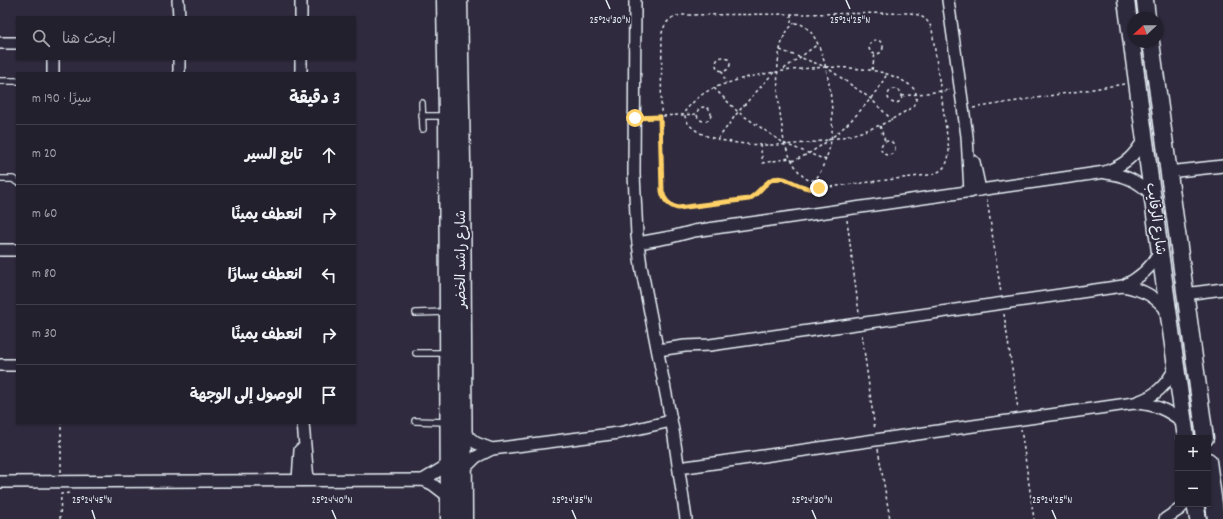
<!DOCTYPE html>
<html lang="ar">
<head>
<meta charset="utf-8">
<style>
  body { margin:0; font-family:Dekko,"Playpen Sans Arabic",sans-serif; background:#2f2d3a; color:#f1f3f6; direction:rtl }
  .controls { position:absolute; right:12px; bottom:12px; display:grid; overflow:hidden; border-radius:0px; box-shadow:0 1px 3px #0004 }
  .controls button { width:36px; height:36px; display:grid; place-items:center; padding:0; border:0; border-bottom:1px solid #403e4a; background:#23202e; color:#f1f3f6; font:20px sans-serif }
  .compass { position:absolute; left:1127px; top:12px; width:36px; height:36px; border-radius:50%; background:#23202e; box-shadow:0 1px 3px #0004; rotate:248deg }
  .stop { position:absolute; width:12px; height:12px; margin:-9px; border:3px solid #ffd166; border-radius:50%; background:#fff }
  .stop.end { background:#ffd166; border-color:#fff; box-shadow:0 1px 4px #0008 }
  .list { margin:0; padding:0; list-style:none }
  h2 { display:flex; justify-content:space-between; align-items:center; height:52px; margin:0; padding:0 16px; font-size:17px }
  h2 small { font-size:13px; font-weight:400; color:#a3a3aa }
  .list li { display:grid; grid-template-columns:26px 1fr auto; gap:12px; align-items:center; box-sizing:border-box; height:60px; padding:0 16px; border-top:1px solid #403e4a }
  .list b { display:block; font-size:15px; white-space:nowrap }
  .list em { font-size:13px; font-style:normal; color:#a3a3aa }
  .icon { flex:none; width:22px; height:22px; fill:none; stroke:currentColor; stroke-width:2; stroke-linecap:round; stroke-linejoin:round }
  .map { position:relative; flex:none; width:1223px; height:519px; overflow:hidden; direction:ltr }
  .search { position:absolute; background:#23202e; box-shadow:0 1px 3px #0004; left:16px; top:16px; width:340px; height:44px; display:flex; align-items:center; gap:10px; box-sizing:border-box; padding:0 14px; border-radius:0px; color:#a3a3aa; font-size:15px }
  .panel { position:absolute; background:#23202e; box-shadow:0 1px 3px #0004; left:16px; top:72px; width:340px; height:352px; border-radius:0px; direction:rtl }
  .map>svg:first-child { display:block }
</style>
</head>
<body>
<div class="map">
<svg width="1223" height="519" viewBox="0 0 1223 519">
  <rect width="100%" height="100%" fill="#2f2a3d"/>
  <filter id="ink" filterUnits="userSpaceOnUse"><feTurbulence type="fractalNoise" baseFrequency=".025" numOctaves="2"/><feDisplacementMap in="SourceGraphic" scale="8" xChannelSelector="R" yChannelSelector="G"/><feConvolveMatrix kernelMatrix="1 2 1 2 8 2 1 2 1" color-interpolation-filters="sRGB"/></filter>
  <g filter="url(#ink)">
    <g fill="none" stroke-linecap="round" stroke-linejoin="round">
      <defs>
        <g id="lane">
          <path d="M0 81H17"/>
          <path d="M422 103 423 129"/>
          <path d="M422 116H446"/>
          <path d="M0 179H13L17 182"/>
          <path d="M416 313 446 312"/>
          <path d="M416 353H446"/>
          <path d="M415 421 446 422"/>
        </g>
        <g id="street">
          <path d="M178 0 179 17"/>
          <path d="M301 0V17"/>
          <path d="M635 0 634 174 637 235 641 266 673 430 686 519"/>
          <path d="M948 0 967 136 970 192"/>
          <path d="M0 43H17"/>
          <path d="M53 59V73"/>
          <path d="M179 59V73"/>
          <path d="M301 59V73"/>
          <path d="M974 162 980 190"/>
          <path d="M1168 172 1223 166"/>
          <path d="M1106 173C1125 175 1138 181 1152 195"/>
          <path d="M638 243 671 237 694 231 1105 172C1124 165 1134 157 1144 139"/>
          <path d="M0 250H17"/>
          <path d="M1123 286C1144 290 1155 296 1168 312"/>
          <path d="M1185 294 1223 289"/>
          <path d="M658 350 685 346 710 345 1123 286C1140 278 1151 268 1160 252"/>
          <path d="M0 365H17"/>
          <path d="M1137 402C1156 396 1166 385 1175 368"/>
          <path d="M303 423 308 480"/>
          <path d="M463 432 476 443 492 449"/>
          <path d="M679 468 1134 403C1155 404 1168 410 1184 423"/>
          <path d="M464 469 476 457 492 449 619 433 671 421"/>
          <path d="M298 480 300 450"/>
          <path d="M423 480 441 469 449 463"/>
          <path d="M0 482 423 480 432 484 449 497"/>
          <path d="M1165 519 1180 509 1184 504"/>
        </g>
        <g id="secondary">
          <path d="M445 0 447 116 449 519"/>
          <path d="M459 0 462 161 464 519"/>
          <path d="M1126 0 1160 252 1186 438"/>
          <path d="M1145 0 1147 18"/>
          <path d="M1151 42 1205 438"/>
          <path d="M1208 461 1216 519"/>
          <path d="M1195 504 1198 519"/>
        </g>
      </defs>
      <use href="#lane" stroke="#e8f1f8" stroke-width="8"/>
      <use href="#street" stroke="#e8f1f8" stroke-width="14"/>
      <use href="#secondary" stroke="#e8f1f8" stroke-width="19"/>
      <g stroke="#e8f1f8" stroke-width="1.5" stroke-dasharray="3 3" stroke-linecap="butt">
        <path d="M910 13C921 15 927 18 932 29L949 150C949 165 942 173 928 175L812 189C799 187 783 173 770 180 762 186 758 194 749 199L679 208C669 206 664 201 662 191L661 117 662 33C665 22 670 17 681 15Z"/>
        <path d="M791 14V26"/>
        <path d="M795 23C827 24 836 115 831 140 830 149 826 159 822 168 820 173 818 178 813 180 801 183 788 154 785 145 783 139 783 132 782 127 778 100 770 40 795 23Z"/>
        <circle cx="876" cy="47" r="7"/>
        <path d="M780 50 826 67 871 99 892 120"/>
        <circle cx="723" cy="64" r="7"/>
        <path d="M826 67C856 68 886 68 911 86 918 92 918 100 912 107 908 110 903 113 899 115 855 144 757 154 707 136 697 132 683 124 685 111 690 105 696 99 703 94 713 87 725 84 737 80 767 72 796 69 826 67Z"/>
        <path d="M784 69 818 44"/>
        <path d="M872 70 875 54"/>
        <path d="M722 71 726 83"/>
        <path d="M714 88 738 112 785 144 826 160"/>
        <circle cx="895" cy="96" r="7"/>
        <path d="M902 96 950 90"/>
        <circle cx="704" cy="114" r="7"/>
        <path d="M973 108 1124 84"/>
        <path d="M645 117 697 114"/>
        <path d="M880 126 885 141"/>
        <path d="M718 139 738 112 775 71"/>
        <circle cx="888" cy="148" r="7"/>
        <path d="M760 144 763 163 790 158"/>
        <path d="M792 161C827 149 870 106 887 74"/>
        <path d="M987 199 1001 293"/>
        <path d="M847 220 859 313"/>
        <path d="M1004 314 1018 409"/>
        <path d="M862 335 875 430"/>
        <path d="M1021 429 1034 519"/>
        <path d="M878 449 890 519"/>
        <path d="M61 472V423"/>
        <path d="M60 519 61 494 69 493V492"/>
      </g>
      <use href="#lane" stroke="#2f2a3d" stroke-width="5.5"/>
      <use href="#street" stroke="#2f2a3d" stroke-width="11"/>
      <use href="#secondary" stroke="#2f2a3d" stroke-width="16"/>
    </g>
  </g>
  <g fill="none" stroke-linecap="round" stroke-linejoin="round" filter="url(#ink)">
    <path stroke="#ffd166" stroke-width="5" d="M635 118 660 117 662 191C664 201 669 206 678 208L749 199C758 194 763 185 771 180 782 174 793 184 804 187 809 189 814 189 819 188"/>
  </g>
  <path fill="none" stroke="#e8f1f8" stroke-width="1.5" d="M606 0 610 9M846 0 850 9M92 510 95 519M332 510 336 519M572 510 576 519M812 510 816 519M1052 510 1056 519"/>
  <g text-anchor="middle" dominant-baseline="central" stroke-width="3.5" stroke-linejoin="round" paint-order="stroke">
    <g font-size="14" fill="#e8f1f8" stroke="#2f2a3d">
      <text transform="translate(1155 219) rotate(82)">شارع الرقايب</text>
      <text transform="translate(462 259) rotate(-90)">شارع راشد الخضر</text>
    </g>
  </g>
  <g font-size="10" text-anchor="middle" fill="#e8f1f8" stroke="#2f2a3d" stroke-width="3.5" stroke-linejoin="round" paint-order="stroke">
    <text x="850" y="23">25°24'25"N</text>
    <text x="610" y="23">25°24'30"N</text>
    <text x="92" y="503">25°24'45"N</text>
    <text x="332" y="503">25°24'40"N</text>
    <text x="572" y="503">25°24'35"N</text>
    <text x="812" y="503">25°24'30"N</text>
    <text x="1052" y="503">25°24'25"N</text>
  </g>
</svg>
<div class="controls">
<button>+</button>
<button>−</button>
</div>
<svg class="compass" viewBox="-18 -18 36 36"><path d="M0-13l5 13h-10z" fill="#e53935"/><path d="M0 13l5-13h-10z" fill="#a3a3aa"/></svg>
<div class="stop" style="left:635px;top:118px"></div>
<div class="stop end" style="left:819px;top:188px"></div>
<div class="search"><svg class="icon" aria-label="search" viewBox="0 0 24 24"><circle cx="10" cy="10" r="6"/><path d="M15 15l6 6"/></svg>ابحث هنا</div>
<section class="panel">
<h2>3 دقيقة<small>سيرًا · 190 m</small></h2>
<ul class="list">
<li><svg class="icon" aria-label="ahead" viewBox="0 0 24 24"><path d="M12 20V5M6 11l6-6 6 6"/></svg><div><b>تابع السير</b></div><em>20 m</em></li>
<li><svg class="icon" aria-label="right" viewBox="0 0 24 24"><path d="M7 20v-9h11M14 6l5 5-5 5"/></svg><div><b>انعطف يمينًا</b></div><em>60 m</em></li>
<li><svg class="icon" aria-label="left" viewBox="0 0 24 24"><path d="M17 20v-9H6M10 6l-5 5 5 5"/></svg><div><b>انعطف يسارًا</b></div><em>80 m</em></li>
<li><svg class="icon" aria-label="right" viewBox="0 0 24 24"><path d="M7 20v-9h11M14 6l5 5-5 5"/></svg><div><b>انعطف يمينًا</b></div><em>30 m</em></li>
<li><svg class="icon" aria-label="arrive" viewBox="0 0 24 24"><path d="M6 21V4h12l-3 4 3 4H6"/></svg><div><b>الوصول إلى الوجهة</b></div></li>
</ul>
</section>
</div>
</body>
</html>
